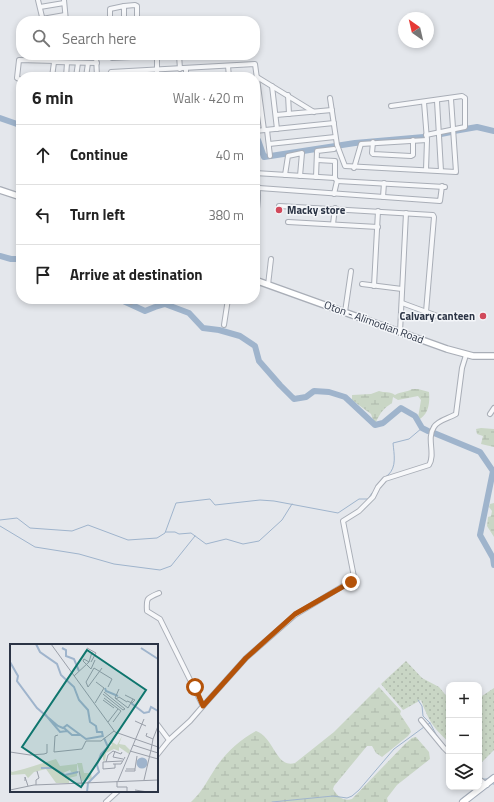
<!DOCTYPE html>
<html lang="en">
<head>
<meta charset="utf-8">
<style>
  body { margin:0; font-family:"Titillium Web",sans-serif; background:#f6f6f6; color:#222 }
  .controls { position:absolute; right:12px; bottom:12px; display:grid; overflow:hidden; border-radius:8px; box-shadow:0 2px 6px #0003 }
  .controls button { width:36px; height:36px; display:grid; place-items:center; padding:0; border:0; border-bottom:1px solid #e0e0e0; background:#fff; color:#222; font:20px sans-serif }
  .compass { position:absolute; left:398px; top:12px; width:36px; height:36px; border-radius:50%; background:#fff; box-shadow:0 2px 6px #0003; rotate:326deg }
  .stop { position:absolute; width:12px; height:12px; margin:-9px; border:3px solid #b45309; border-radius:50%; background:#fff }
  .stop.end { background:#b45309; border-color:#fff; box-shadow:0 1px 4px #0008 }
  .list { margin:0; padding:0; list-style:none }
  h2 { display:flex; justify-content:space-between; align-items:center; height:52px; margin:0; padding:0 16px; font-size:17px }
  h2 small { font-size:13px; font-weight:400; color:#767676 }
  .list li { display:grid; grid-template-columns:26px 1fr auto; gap:12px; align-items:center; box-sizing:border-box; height:60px; padding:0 16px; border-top:1px solid #e0e0e0 }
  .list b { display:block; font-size:15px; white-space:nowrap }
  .list em { font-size:13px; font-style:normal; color:#767676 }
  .icon { flex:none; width:22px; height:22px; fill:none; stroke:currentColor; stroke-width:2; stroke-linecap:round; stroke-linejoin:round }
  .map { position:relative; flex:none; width:494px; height:802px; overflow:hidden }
  .search { position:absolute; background:#fff; box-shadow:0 2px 6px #0003; left:16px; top:16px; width:244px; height:44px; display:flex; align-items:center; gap:10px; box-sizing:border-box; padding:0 14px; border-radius:16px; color:#767676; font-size:15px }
  .panel { position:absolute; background:#fff; box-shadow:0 2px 6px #0003; left:16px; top:72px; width:244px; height:232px; border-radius:16px }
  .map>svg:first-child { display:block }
</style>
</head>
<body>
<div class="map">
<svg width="494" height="802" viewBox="0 0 494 802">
  <defs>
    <pattern id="wetland-marsh" width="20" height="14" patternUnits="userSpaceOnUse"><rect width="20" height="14" fill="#c9d6c5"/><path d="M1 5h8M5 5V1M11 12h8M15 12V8" fill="none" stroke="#adb8ab"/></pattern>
    <pattern id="park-dots" width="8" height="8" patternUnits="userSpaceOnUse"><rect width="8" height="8" fill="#c9d6c5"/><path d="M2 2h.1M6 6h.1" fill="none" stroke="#adb8ab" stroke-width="1.8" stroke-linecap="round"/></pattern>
  </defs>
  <rect width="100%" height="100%" fill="#e4e7ec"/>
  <g fill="url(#wetland-marsh)">
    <path d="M412 389H418L429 392C430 402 429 413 420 419L418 418 421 400 418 396 398 400 393 397 392 403C384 408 380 413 376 422H374L371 414 352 400V395L371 394 379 391C384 393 390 391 395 395 401 391 406 393 412 389Z"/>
    <path d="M481 428 494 429V447L481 444 483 436 477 434 476 429Z"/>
    <path d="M494 503V537L487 526 488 517 491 516 492 511 489 507 490 504Z"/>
    <path d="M379 687 401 711 400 714 410 729 411 732 408 736 382 757 376 753 372 746H367L334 786 333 789C337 796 344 802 352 799L405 744 412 738 416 737 429 752 430 759 397 785 387 798 388 802H191C201 793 206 783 213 772 224 754 238 741 256 731 274 737 276 769 295 763L334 732Z"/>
  </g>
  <g fill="url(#park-dots)">
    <path d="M406 661 422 678 439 687 449 699V742C433 728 428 719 421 700L403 710 381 684Z"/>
    <path d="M494 688V750L479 765V698Z"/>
  </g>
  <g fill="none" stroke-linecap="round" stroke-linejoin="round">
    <g stroke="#9fb4cc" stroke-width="1">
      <path d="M378 484C381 479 384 478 388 475 397 467 394 454 393 443L409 439 422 428"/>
      <path d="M0 520 17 518 30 528 72 531 88 525 128 540 157 538 165 533 176 503 210 499 215 505 260 500 274 501 338 513 359 499H368L372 493"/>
      <path d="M0 526 35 547 79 554 114 564 160 570 171 566 195 536"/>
      <path d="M166 532H175L179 534 191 533 206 544 226 539 243 544 259 541 282 520 292 504"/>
      <path d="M418 700 422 706 423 716 430 723 437 736"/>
      <path d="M427 725 430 723"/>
      <path d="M479 775 483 779H487"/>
      <path d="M493 784H494"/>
      <path d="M272 802 333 796 347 798 352 796 359 790 394 749 424 727"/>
    </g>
    <g stroke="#9fb4cc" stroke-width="6">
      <path d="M0 118 17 124 21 128"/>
      <path d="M454 131 477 127 494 131"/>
      <path d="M441 134 451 132"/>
      <path d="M255 140H258L264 157 355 143 424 137"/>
      <path d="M0 256 11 259H21"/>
      <path d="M119 299 145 311 155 307 165 304 189 313 203 328 219 330 240 336 255 346 259 361 280 385 294 399 306 397 314 391 329 392 345 397 375 425 383 423 401 408 415 416 422 428 428 431"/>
      <path d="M434 433 480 452 493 471 480 535 493 558 494 565"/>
    </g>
    <defs>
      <g id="street">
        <path d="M38 0 43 21"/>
        <path d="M64 0 66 21"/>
        <path d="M124 6 135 5 137 6V21"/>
        <path d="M40 7 64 3"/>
        <path d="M42 19 65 15"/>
        <path d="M110 21V9L124 6V21"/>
        <path d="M96 55 97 77"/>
        <path d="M109 55 112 58 169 55"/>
        <path d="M157 55V77"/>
        <path d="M179 55 180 69"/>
        <path d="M55 62 97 63"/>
        <path d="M228 66 229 77"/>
        <path d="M186 68V77"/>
        <path d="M52 77 55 55"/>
        <path d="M66 77 67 63"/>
        <path d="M76 77 78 63"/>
        <path d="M86 77 88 63"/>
        <path d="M110 77V74L111 72 255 64 264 130"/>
        <path d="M257 77 314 112"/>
        <path d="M21 80 17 78 19 60 56 61"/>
        <path d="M272 86 277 129"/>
        <path d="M288 95 289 114"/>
        <path d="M330 98 337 145 345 166 456 172 451 99"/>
        <path d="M437 101 441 171"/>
        <path d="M424 102 427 140 426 170"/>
        <path d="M391 106 462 96 465 98V127L426 135"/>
        <path d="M276 115 332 110"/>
        <path d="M267 130 270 156"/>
        <path d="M255 131 334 123"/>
        <path d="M373 142 372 153 373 154 411 156 413 155V140"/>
        <path d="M269 144 335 137"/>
        <path d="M317 160 335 161V178"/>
        <path d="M354 168 361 144 427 140"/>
        <path d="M255 173 335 178 337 181 445 187"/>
        <path d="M255 174C260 194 258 203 255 223"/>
        <path d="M285 175 288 156 302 153 300 176"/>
        <path d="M316 177 317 151 334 149"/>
        <path d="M259 188 440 201 442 186"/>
        <path d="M334 194 337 181"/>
        <path d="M383 197 384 183"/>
        <path d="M279 206 433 215 434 217 426 312"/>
        <path d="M288 222 378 227"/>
        <path d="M333 224 335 208"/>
        <path d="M362 284 402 289"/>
        <path d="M268 285 271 259"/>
        <path d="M374 286 378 211"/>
        <path d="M131 302 132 299"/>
        <path d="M402 303 440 317"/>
        <path d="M345 312 351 271"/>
        <path d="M224 325 228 299"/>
        <path d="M400 332 406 213"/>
        <path d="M490 414 494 408"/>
        <path d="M159 593C147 598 146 598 147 611L160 619 203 706 246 658 295 615 353 580 354 577 343 521 359 511 373 497 378 487 385 479 429 465C436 454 426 439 434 427 438 420 450 418 456 414L462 368 466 355"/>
        <path d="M421 720 444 748 449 753"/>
        <path d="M157 724 169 740 157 755"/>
        <path d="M169 740 190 721 203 706"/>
        <path d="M479 779 487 785"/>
        <path d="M106 802 118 791"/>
      </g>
      <g id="secondary">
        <path d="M0 190 21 197"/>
        <path d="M255 280 447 349 473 356H494"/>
      </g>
      <path id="primary" d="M463 802 494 778"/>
    </defs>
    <use href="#street" stroke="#a9aeb7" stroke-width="6"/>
    <use href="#secondary" stroke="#a9aeb7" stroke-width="8"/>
    <use href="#primary" stroke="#a3abb8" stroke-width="8"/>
    <use href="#street" stroke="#f7f8fa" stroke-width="4"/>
    <use href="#secondary" stroke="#fff" stroke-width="5.5"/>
    <use href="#primary" stroke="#fff" stroke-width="6"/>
  </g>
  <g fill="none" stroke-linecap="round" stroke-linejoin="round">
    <path stroke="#b45309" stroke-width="5" d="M195 687 203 706 246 658 295 614 351 582"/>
  </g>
  <g fill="#d1495b" stroke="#f4f6f9" stroke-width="1.5">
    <circle cx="279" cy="210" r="4"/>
    <circle cx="483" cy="316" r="4"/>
  </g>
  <g text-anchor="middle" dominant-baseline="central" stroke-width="3" stroke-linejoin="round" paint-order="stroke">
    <g font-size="11" font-weight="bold" fill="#2b3445" stroke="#f4f6f9" text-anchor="start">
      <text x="287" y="210">Macky store</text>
      <text x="475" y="316" text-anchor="end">Calvary canteen</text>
    </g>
    <g font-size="11" fill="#2b3445" stroke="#f4f6f9">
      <text transform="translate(374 322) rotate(20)">Oton - Alimodian Road</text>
    </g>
  </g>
  <g transform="translate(10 644)">
    <rect width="148" height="148" fill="#e4e7ec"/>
    <path d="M112 92 109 100 115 101 120 106 119 110 109 103V107L104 105 96 109 95 117 93 116V109L102 101 99 96 107 101ZM46 115 50 122 67 120V128H61L60 126 53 129 54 131 67 129V132L59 134V139H46L36 125 24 128 18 134 15 130 0 131V126L2 128 14 125Z" fill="#c9d6c5"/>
    <path d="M67 119H72L74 129H81L82 135 72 137Z" fill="#c9d6c5"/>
    <path d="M126.5 119a5.5 5.5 0 1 1 11 0a5.5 5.5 0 1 1-11 0Z" fill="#9fb4cc"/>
    <path fill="none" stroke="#9fb4cc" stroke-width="2" d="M26 0 30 8 47 20 51 31 64 43 69 56 78 66 80 78 86 82 87 88H92L93 93M52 4 56 6V12L64 15 69 27M131 4 148 15M0 18 8 32 7 37 27 64 48 82 53 84 57 81 76 95 93 92M95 44 96 47 108 52M121 59 134 69 139 68 141 63 148 67M34 69 50 88 57 87M54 84 62 91H71M31 124H43L55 131 68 128M77 148 78 139 89 128 87 121 91 110 98 103 94 94"/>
    <path fill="none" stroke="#9a9fa9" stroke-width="1" d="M41 0 105 88 148 103M77 4 86 9 81 18M79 18 74 15 73 17 81 25 85 16M64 32 79 18 82 8M78 43 76 38 84 24 102 35 98 43M78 43 92 24M109 45 105 54 118 64 123 55M94 48 115 65M93 50 113 66 115 65M115 51 125 56 122 59 117 57M94 54 111 67 103 78M106 55 109 53 117 58M93 56 104 64M85 59 94 44 86 38M125 77 136 82M98 78 108 65M137 89 136 92 143 95 141 106M48 91 45 92 44 108 72 105 76 97H91L104 87M143 95 148 82M123 101 148 109M105 107 103 113 113 115M120 107 148 115M0 108 20 111 34 110 37 109V100M96 118 98 111 103 107 111 110 112 108M103 120H111L115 113M105 120V124L93 125V118L112 117M125 125 127 112M69 127 72 140M115 127H125V125H116M134 136 141 106M15 137V133L18 142M107 137V143H117V148M108 137 134 75M26 141V136L29 134 27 127M0 146 24 141 148 136M125 146 138 148"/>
    <path fill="#0f766e" fill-opacity="0.15" stroke="#0f766e" stroke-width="2" d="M77 6 136 46 71 143 12 103Z"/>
    <rect width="148" height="148" fill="none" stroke="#2b3445" stroke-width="2"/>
  </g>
</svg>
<div class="controls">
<button>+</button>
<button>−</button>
<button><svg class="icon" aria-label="layers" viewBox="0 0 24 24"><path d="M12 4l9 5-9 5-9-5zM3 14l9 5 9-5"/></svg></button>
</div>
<svg class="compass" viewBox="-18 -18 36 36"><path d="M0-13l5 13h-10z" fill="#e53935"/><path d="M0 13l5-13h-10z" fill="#767676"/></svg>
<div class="stop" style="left:195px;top:687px"></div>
<div class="stop end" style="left:351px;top:582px"></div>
<div class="search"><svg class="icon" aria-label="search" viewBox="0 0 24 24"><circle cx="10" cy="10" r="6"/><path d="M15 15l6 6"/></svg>Search here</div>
<section class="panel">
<h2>6 min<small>Walk · 420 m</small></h2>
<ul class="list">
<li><svg class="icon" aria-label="ahead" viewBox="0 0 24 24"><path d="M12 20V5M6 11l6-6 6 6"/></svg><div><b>Continue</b></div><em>40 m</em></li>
<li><svg class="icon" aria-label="left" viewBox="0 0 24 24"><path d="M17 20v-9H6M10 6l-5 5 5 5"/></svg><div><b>Turn left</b></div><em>380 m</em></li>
<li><svg class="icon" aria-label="arrive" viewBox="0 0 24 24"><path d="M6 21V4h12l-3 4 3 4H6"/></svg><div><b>Arrive at destination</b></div></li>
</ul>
</section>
</div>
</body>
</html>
